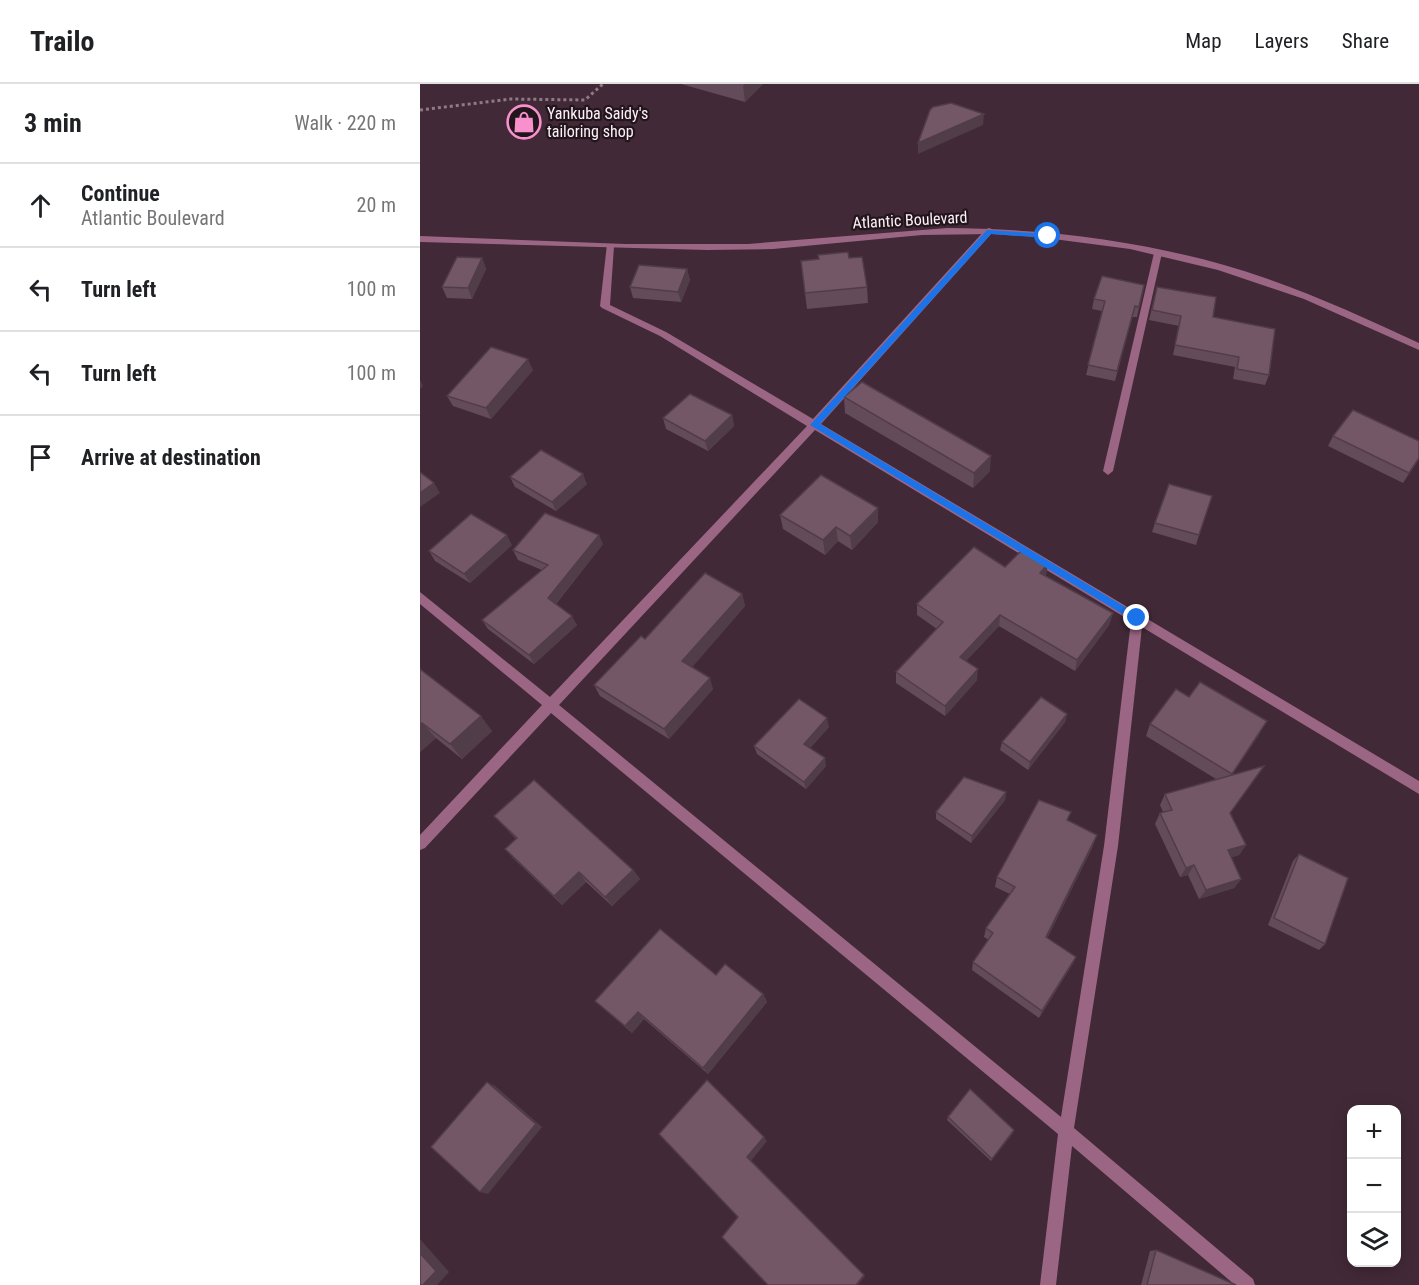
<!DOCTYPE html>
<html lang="en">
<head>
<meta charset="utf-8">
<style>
  body { margin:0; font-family:"Roboto Condensed",sans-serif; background:#f2f2f2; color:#202124 }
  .controls { position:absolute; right:18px; bottom:18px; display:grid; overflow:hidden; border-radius:12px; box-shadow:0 3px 15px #0003 }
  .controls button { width:54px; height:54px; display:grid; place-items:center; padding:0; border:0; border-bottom:2px solid #e0e0e0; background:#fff; color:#202124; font:30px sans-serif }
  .stop { position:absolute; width:18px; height:18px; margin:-14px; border:4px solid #1a73e8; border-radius:50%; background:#fff }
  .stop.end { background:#1a73e8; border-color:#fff; box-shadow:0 2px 6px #0008 }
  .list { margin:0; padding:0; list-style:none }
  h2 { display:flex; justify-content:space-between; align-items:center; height:78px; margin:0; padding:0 24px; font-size:26px }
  h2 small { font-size:20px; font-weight:400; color:#757577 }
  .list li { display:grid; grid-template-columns:39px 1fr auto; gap:18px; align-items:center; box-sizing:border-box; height:84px; padding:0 24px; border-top:2px solid #e0e0e0 }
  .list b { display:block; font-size:22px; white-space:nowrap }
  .list p { margin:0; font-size:20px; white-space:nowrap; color:#757577 }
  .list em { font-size:20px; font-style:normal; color:#757577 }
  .icon { flex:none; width:33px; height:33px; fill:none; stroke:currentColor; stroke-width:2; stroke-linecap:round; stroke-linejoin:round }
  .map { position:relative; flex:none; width:999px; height:1201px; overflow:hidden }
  header { display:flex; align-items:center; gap:36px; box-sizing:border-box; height:84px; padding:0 30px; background:#fff; border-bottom:2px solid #e0e0e0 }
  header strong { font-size:28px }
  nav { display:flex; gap:33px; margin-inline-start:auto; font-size:21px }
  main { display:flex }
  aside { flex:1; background:#fff }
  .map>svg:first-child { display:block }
</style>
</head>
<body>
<header>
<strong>Trailo</strong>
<nav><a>Map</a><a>Layers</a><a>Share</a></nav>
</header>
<main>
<aside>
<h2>3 min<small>Walk · 220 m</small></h2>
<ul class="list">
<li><svg class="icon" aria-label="ahead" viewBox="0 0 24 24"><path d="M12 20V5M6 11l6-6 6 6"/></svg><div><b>Continue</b><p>Atlantic Boulevard</p></div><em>20 m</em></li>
<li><svg class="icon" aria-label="left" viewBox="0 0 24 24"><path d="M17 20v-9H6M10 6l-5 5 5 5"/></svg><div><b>Turn left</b></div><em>100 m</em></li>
<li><svg class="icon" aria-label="left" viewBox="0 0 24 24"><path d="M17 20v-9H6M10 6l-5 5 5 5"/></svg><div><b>Turn left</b></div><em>100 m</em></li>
<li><svg class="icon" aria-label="arrive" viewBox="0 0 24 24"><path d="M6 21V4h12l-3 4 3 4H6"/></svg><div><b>Arrive at destination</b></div></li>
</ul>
</aside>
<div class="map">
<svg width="999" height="1201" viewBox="0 0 999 1201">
  <rect width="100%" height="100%" fill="#422937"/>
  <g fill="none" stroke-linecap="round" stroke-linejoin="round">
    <path stroke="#8f7b86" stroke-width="3" stroke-dasharray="3 3" stroke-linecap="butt" d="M0 26 91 15 165 16 183 0"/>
    <g fill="#9b6684" fill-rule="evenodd">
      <path d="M569 144 572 145V149L401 340 999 697V710L722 543 698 762 654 1044 833 1195 835 1201H815L652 1062 636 1201H620L638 1050 131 629 5 764 0 766V751L122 621 0 520V508L130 613 387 342 240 252 182 224 180 222 187 160H193L194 162 190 221 246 248 393 335 566 145ZM395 346 711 537 684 762 641 1033 139 621Z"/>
      <path d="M738 166 742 169 693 387 688 391 683 387 734 169Z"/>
    </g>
    <path fill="#9b6684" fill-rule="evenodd" d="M527 144C636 145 745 159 848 195 900 213 949 236 999 259V266L884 215 798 186 710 165 618 153 572 150 502 151 353 165 287 166 0 158V152L205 160H328Z"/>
  </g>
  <g fill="#644b59">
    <path d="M261 0H343L325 18Z"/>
    <path d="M62 174 66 185 52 215 27 214 22 203Z"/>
    <path d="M429 174 447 203 448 219 387 225 381 177Z"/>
    <path d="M267 185 270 196 261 218 213 214 210 203Z"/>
    <path d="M724 201 717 233H712L695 297 666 291 682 227 672 225 674 215Z"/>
    <path d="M737 203 793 233 849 291 845 301 813 295 815 283 753 271 759 242 729 236Z"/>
    <path d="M113 286 71 335 33 322 27 312Z"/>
    <path d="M424 313 570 387 553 404 425 329Z"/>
    <path d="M312 331 314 342 288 367 246 345 243 334Z"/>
    <path d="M913 352 999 357V375L983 399 908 362Z"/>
    <path d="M90 393 167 400 136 427 95 403Z"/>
    <path d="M360 431 458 438 432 466 418 457 405 471 363 445Z"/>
    <path d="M735 439 779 451 776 461 732 448Z"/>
    <path d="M183 460 136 520 157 541 114 580 68 545 62 536 122 486 98 476 93 466Z"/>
    <path d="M92 461 50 499 15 477 9 467Z"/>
    <path d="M585 483 626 492 693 529 689 541 655 587 579 542 546 577 557 596 525 632 476 599V588L517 545 497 531V520Z"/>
    <path d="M322 510 325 522 272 583 293 605 249 655 180 612 174 601 225 555Z"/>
    <path d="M0 585 72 647 42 675 16 654 0 668Z"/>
    <path d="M769 613 840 649 812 691 836 693 810 729 826 761 819 771 811 773 821 795 814 804 779 815 768 791 760 793 735 740 740 729 743 728 740 721 745 710 796 695 726 652 730 640Z"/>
    <path d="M647 630 645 638 608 686 580 666 582 658Z"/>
    <path d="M409 643 390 664 406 682 386 705 337 670 334 662Z"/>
    <path d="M586 708 585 716 551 759 516 735V728Z"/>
    <path d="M74 732 213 786 220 795 192 822 166 798 142 821 94 775 85 765 96 755Z"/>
    <path d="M649 737 673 762 627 854 656 873 652 881 619 934 552 886 553 878 569 856 564 853 566 844 590 810 575 803 577 793Z"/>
    <path d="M879 770 905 860 899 866 848 841 873 777Z"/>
    <path d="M296 891 343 910 347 918 288 990 224 935 212 949 183 924Z"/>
    <path d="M528 1033 593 1049 571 1077 527 1036Z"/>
    <path d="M736 1166 816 1201H721L730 1167Z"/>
  </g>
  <g fill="#513d48">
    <path d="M325 0H343L325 18 323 2Z"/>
    <path d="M564 30 563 41 498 70V59Z"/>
    <path d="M62 174 66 185 52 215 48 204Z"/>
    <path d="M267 185 270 196 261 218 258 208Z"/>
    <path d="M108 275 113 286 71 335 66 324Z"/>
    <path d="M0 296 3 302 0 305Z"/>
    <path d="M312 331 314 342 288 367 285 357Z"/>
    <path d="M571 372 570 387 553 404 554 389Z"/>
    <path d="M999 374V375L983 399 989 389Z"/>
    <path d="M163 390 167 400 136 427 132 418Z"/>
    <path d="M14 399 20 409 0 423V409Z"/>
    <path d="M458 424V438L432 466 430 452Z"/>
    <path d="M416 443 418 457 405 471 403 456Z"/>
    <path d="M87 451 92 461 50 499 44 490Z"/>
    <path d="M179 451 183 460 133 523 128 514Z"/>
    <path d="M628 480 626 492 620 489Z"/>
    <path d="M322 510 325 522 267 589 262 577Z"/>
    <path d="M693 529 689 541 655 587 657 576Z"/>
    <path d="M580 531 579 542 539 584 540 573Z"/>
    <path d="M152 532 157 541 114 580 109 571Z"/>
    <path d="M558 585 557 596 525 632V622Z"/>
    <path d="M290 594 293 605 249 655 244 645Z"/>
    <path d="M647 630 645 638 608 686 610 678Z"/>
    <path d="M61 632 72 647 42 675 30 660Z"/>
    <path d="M407 634 409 643 386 668 384 660Z"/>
    <path d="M2 639 16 654 0 668V641Z"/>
    <path d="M405 674 406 682 386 705 384 698Z"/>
    <path d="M586 708 585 716 551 759 552 752Z"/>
    <path d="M677 751 673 762 624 861 626 853Z"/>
    <path d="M826 761 819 771 801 777 808 766Z"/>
    <path d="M774 781 768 791 760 793 766 784Z"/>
    <path d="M213 786 220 795 192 822 185 813Z"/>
    <path d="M159 788 166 798 142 821 134 812Z"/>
    <path d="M821 795 814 804 779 815 786 806Z"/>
    <path d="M656 873 652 881 619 934 622 927Z"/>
    <path d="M343 910 347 918 288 990 283 984Z"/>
    <path d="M218 928 224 935 212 949 205 942Z"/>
    <path d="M67 998 75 1002 122 1043 68 1110 60 1108Z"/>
    <path d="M344 1053 347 1057 331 1077 445 1192 438 1201H436L327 1073Z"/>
    <path d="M0 1155 29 1188 17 1201H3L0 1169Z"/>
  </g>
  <g fill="#745767" stroke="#513d48" stroke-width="1.5">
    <path d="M531 19 564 30 498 59 510 26 513 23Z"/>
    <path d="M428 168 429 174 442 173 447 203 385 209 381 177 399 175 398 171Z"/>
    <path d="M37 173 62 174 48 204 22 203Z"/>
    <path d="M219 181 267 185 258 208 210 203Z"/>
    <path d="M682 192 724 201 719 223 715 222 697 287 668 281 685 217 674 215Z"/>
    <path d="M737 203 796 213 793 233 855 245 849 291 817 285 819 273 755 261 761 232 732 226Z"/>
    <path d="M71 263 108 275 66 324 27 312Z"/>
    <path d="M442 298 571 372 554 389 424 313Z"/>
    <path d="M270 310 312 331 285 357 243 334Z"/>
    <path d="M933 326 999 357V374L989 389 913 352Z"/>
    <path d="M121 366 163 390 132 418 90 393Z"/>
    <path d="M0 388 14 399 0 409Z"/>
    <path d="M401 391 458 424 430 452 416 443 403 456 360 431Z"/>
    <path d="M749 400 792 412 779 451 735 439Z"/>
    <path d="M125 429 179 451 128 514 152 532 109 571 62 536 128 481 93 466Z"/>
    <path d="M51 430 87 451 44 490 9 467Z"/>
    <path d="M554 463 585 483 604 464 628 480 620 489 693 529 657 576 580 531 540 573 558 585 525 622 476 588 523 538 497 520Z"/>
    <path d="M285 489 322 510 262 577 290 594 244 645 174 601 221 552 225 555Z"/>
    <path d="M0 585 61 632 30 660 2 639 0 641Z"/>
    <path d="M780 598 847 637 812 690 730 640 756 605 769 613Z"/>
    <path d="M621 613 647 630 610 678 582 658Z"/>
    <path d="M379 615 407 634 384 660 405 674 384 698 334 662Z"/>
    <path d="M844 682 810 729 826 761 808 766 821 795 786 806 774 781 766 784 740 729 752 726 745 710Z"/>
    <path d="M544 693 586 708 552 752 516 728Z"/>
    <path d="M114 696 213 786 185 813 159 788 134 812 85 765 97 754 74 732Z"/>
    <path d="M619 716 651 728 647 736 677 751 626 853 656 873 622 927 553 878 573 849 566 844 595 803 577 793Z"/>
    <path d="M879 770 928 794 905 860 854 834Z"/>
    <path d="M240 845 296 891 305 880 343 910 283 984 218 928 205 942 175 917Z"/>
    <path d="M287 996 344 1053 327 1073 444 1191 436 1201H348L302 1153 318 1133 239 1050Z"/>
    <path d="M67 998 116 1040 60 1108 11 1063Z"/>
    <path d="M550 1005 594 1046 572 1075 528 1033Z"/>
    <path d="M736 1166 816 1201H727Z"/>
    <path d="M0 1169 16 1187 3 1201H0Z"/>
  </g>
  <path fill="#1a73e8" d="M567 146 628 150 631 152 628 154 571 150 400 340 720 532V537H714L390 341Z"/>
  <defs>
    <symbol id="shop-ring" viewBox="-11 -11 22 22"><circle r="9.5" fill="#22161c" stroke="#f790cd" stroke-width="1.5"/><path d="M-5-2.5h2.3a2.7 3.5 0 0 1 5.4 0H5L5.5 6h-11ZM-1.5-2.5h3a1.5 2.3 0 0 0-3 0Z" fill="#f790cd"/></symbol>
  </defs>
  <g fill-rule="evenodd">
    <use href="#shop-ring" x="85" y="19" width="38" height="38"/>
  </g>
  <g text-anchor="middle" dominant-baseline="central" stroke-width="4.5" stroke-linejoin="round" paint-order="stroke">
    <g font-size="16" fill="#fef0f8" stroke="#22161c" text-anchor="start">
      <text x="127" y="29">Yankuba Saidy's<tspan x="127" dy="18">tailoring shop</tspan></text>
    </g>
    <g font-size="16" fill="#fef0f8" stroke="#22161c">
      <text transform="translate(490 136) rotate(-3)">Atlantic Boulevard</text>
    </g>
  </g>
</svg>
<div class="controls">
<button>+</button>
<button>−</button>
<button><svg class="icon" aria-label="layers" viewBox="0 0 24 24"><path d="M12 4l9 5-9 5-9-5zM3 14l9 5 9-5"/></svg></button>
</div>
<div class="stop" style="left:628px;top:152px"></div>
<div class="stop end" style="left:717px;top:534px"></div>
</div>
</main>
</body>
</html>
